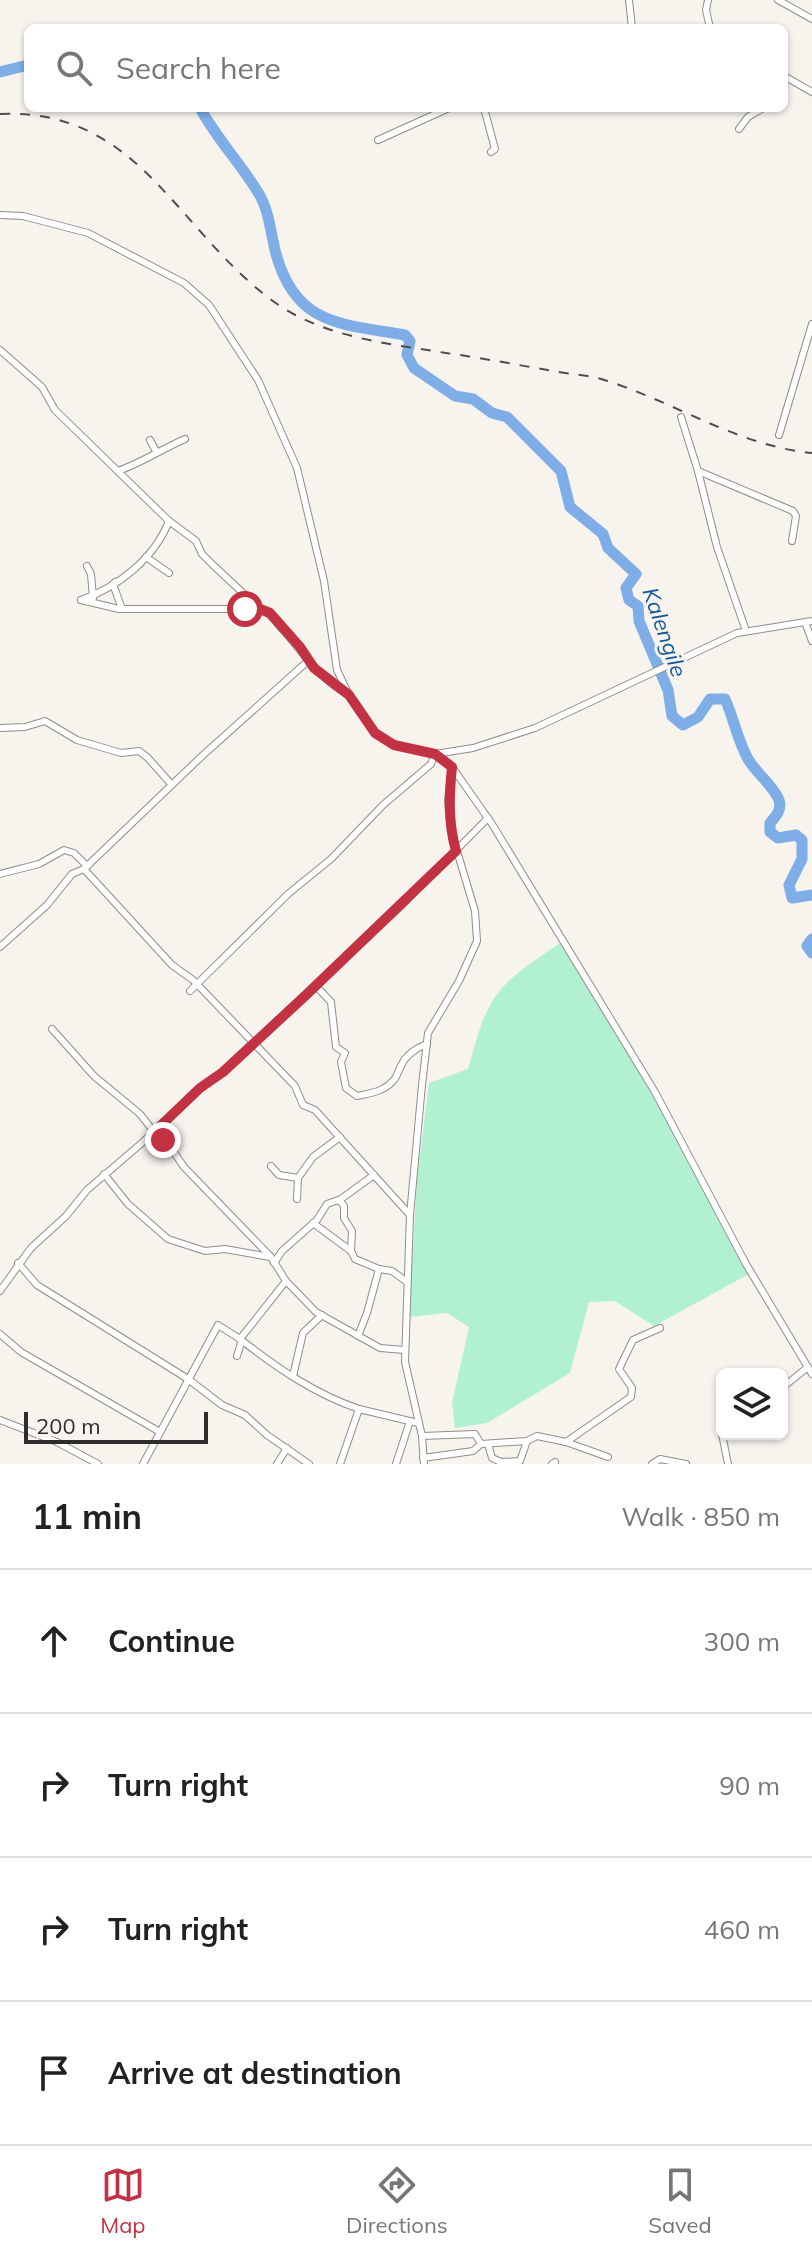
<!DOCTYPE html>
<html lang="en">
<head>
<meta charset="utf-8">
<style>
  body { margin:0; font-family:Mulish,sans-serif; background:#f6f6f6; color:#222 }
  .controls { position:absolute; right:24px; bottom:24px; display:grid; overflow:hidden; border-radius:12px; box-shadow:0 2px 6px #0004 }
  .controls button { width:72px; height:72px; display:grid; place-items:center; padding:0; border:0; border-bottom:2px solid #e0e0e0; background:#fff; color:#222; font:40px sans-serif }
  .scale { position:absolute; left:24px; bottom:20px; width:184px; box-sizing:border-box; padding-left:8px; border:4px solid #2e2d2b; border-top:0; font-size:22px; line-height:28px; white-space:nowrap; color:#2e2d2b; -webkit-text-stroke:6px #f7f3ed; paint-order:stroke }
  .stop { position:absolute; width:24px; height:24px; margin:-18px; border:6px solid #c23243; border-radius:50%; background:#fff }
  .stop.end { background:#c23243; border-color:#fff; box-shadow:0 2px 8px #0008 }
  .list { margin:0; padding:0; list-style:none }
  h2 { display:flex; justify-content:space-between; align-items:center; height:104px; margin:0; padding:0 32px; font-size:34px }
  h2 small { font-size:26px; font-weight:400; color:#767676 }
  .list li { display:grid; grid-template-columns:52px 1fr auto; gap:24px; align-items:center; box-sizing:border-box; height:144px; padding:0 32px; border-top:2px solid #e0e0e0 }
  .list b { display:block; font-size:30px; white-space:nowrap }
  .list em { font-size:26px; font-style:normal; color:#767676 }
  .icon { flex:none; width:44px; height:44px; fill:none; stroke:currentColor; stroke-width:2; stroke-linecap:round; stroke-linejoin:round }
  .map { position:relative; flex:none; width:812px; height:1464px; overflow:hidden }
  .search { position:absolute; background:#fff; box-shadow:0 2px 6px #0004; left:24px; right:24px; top:24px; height:88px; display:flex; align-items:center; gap:20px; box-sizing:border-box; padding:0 28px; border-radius:12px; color:#767676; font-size:30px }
  .sheet { height:680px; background:#fff }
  nav { display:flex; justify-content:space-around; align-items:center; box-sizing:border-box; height:112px; border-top:2px solid #e0e0e0; background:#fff; font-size:22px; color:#767676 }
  nav a { display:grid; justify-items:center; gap:4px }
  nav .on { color:#c23243 }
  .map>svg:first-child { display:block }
</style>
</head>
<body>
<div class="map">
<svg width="812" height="1464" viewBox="0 0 812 1464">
  <rect width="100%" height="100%" fill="#f7f3ed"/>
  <path fill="#b1f1d2" d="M560 943 652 1094 749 1274 654 1326 615 1301 589 1302 570 1373 487 1423 455 1428 452 1403 469 1327 447 1313 409 1317 417 1180 429 1083 468 1069C476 1043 482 1011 501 989 517 971 540 957 560 943Z"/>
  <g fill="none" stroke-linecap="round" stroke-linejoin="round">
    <g stroke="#7eade7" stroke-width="11">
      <path d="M0 72 28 65"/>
      <path d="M200 108C217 139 241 164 259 194 269 210 271 235 276 254 296 326 342 324 405 335L410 341 407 355 414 368 455 396 473 399 492 413 507 417 561 471 570 507 603 534 608 548 636 574 626 588 629 600 638 606 639 621 668 690 672 716 683 725 698 717 710 699H725C734 719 737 739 748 759 756 773 773 785 779 800 782 810 776 816 770 823V832L778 838 796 835 802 840V859L789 885 792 898 812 895"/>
      <path d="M812 939 807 946 812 953"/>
    </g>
    <defs>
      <g id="minor">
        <path d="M629 0 632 28"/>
        <path d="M708 0 706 10 710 28"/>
        <path d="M778 0 812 19"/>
        <path d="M784 76 812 92"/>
        <path d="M484 108 495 149 491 152"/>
        <path d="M739 129 748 117 763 108"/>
        <path d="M378 140 449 108"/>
        <path d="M0 215 23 216 88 233 184 283 209 305 258 380 297 468 324 581 337 670 349 695 375 733 394 745 435 754 473 748 535 728 737 633 812 621"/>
        <path d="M0 350 42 387 55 410 169 521 196 541 202 554 213 565 260 609C272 614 275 622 284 631 304 654 321 680 349 695"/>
        <path d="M681 417 698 471 717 547 746 631"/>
        <path d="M779 435 812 324"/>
        <path d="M150 440 156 451"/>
        <path d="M118 471C141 463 162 449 185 439"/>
        <path d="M698 471 793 511 796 516 792 541"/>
        <path d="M146 557 169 573"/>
        <path d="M87 566 91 574 93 598"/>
        <path d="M115 582 113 584 122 609"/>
        <path d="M81 600 119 609H260"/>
        <path d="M81 600C118 587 154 559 169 521"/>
        <path d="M805 622 812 641"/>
        <path d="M0 728 25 727 45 721 77 740 121 753 139 751 147 757 172 785"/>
        <path d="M84 869 172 965 193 980 295 1086 303 1105 315 1110 410 1215"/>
        <path d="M0 874 39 864 64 850 74 853 87 866"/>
        <path d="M0 947 47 905 72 874 84 869 202 756 309 660"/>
        <path d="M316 986 331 1002 336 1047 345 1053 341 1062 346 1088 357 1096C371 1093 383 1092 393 1081 398 1076 398 1070 402 1064 406 1055 418 1047 427 1044"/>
        <path d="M190 991 288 894 331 859 383 805 431 764 435 754 452 767 492 824 655 1092 746 1264 812 1374"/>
        <path d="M52 1029 94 1076 140 1114 154 1132 169 1145 184 1167 271 1257 286 1281 316 1312 380 1348 405 1350"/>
        <path d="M271 1166 279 1175 298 1178 297 1199"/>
        <path d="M104 1174 128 1204 168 1239 205 1251 225 1249 270 1257"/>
        <path d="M298 1178 313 1157 340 1137"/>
        <path d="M339 1200 344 1206V1218L352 1231 351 1251 355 1259 379 1269"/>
        <path d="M313 1223 351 1251"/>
        <path d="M18 1263 37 1285 188 1379 222 1405 245 1415 267 1435 309 1464"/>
        <path d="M274 1263 282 1251 317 1220 327 1204 341 1199 374 1175"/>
        <path d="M0 1291 31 1248 66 1216 87 1190 143 1142 200 1088 223 1072 306 995 402 905 488 818"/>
        <path d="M0 1334 21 1352 160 1432"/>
        <path d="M358 1336 367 1313 379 1269 392 1271 407 1282"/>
        <path d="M240 1339C277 1368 315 1394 359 1409"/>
        <path d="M237 1356 241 1343 240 1339"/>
        <path d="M293 1376 303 1333 322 1315"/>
        <path d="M782 1388 808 1367"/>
        <path d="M0 1420 57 1442 98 1464"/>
        <path d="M721 1429 728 1464"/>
        <path d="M422 1436 475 1434 481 1444 527 1441 537 1436 566 1442 608 1457"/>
        <path d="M566 1442 631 1397 632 1388 619 1369 633 1340 660 1328"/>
        <path d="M488 1444 492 1458 501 1462 520 1461 527 1441"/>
        <path d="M423 1458 473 1451 481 1444"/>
        <path d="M143 1464 218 1325 240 1339 286 1281"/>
        <path d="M277 1464 287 1448"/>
        <path d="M340 1464 359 1409 418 1423"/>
        <path d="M396 1464 410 1421"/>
        <path d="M424 1464 422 1436 405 1362 410 1215 422 1085 428 1033 459 981 477 941 475 911 451 831 448 800 452 767"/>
        <path d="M552 1464 555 1462"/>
        <path d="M652 1464 660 1459 686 1464"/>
      </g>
    </defs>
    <use href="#minor" stroke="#908d87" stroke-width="8"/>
    <use href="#minor" stroke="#fff" stroke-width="6"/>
    <path stroke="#4f4e4b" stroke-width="2" stroke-dasharray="10 10" stroke-linecap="butt" d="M0 114C137 108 175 227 269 298 319 337 385 343 446 353 482 358 518 365 553 371 569 374 586 375 601 379 672 400 737 446 812 453"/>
  </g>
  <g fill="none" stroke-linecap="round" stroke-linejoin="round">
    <path stroke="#c23243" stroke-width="10" d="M163 1140 154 1132 200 1088 223 1072 306 995 456 851C448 822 449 796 452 767L435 754 394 745 375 733 349 695 314 668 300 647 270 613 260 609H245"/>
  </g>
  <g text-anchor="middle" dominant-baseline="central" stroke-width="6" stroke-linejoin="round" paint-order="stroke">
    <g font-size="22" font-style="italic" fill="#14569a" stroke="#f7f3ed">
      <text transform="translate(665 632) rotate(71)">Kalengile</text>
    </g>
  </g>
</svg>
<div class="controls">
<button><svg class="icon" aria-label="layers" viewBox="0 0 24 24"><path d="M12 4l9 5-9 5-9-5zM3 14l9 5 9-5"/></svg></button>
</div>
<div class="scale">200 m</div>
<div class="stop" style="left:245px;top:609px"></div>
<div class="stop end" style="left:163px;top:1140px"></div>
<div class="search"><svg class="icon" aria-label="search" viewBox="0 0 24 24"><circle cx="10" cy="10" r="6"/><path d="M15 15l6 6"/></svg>Search here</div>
</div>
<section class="sheet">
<h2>11 min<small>Walk · 850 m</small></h2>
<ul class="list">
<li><svg class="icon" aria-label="ahead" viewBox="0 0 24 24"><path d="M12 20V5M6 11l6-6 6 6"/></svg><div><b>Continue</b></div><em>300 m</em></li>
<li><svg class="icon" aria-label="right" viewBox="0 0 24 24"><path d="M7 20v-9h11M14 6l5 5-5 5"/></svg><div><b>Turn right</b></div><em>90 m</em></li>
<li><svg class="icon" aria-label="right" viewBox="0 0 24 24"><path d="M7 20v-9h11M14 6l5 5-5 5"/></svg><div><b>Turn right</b></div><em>460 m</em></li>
<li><svg class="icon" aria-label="arrive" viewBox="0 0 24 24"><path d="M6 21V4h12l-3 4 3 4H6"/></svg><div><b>Arrive at destination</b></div></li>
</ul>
</section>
<nav>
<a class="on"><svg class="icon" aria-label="map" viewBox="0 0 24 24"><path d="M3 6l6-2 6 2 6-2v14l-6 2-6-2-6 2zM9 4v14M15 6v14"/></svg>Map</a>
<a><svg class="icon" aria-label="directions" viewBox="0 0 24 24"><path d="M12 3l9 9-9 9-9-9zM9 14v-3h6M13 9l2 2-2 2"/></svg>Directions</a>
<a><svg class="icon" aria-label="saved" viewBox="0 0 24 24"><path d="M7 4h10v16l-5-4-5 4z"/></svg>Saved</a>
</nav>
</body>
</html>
